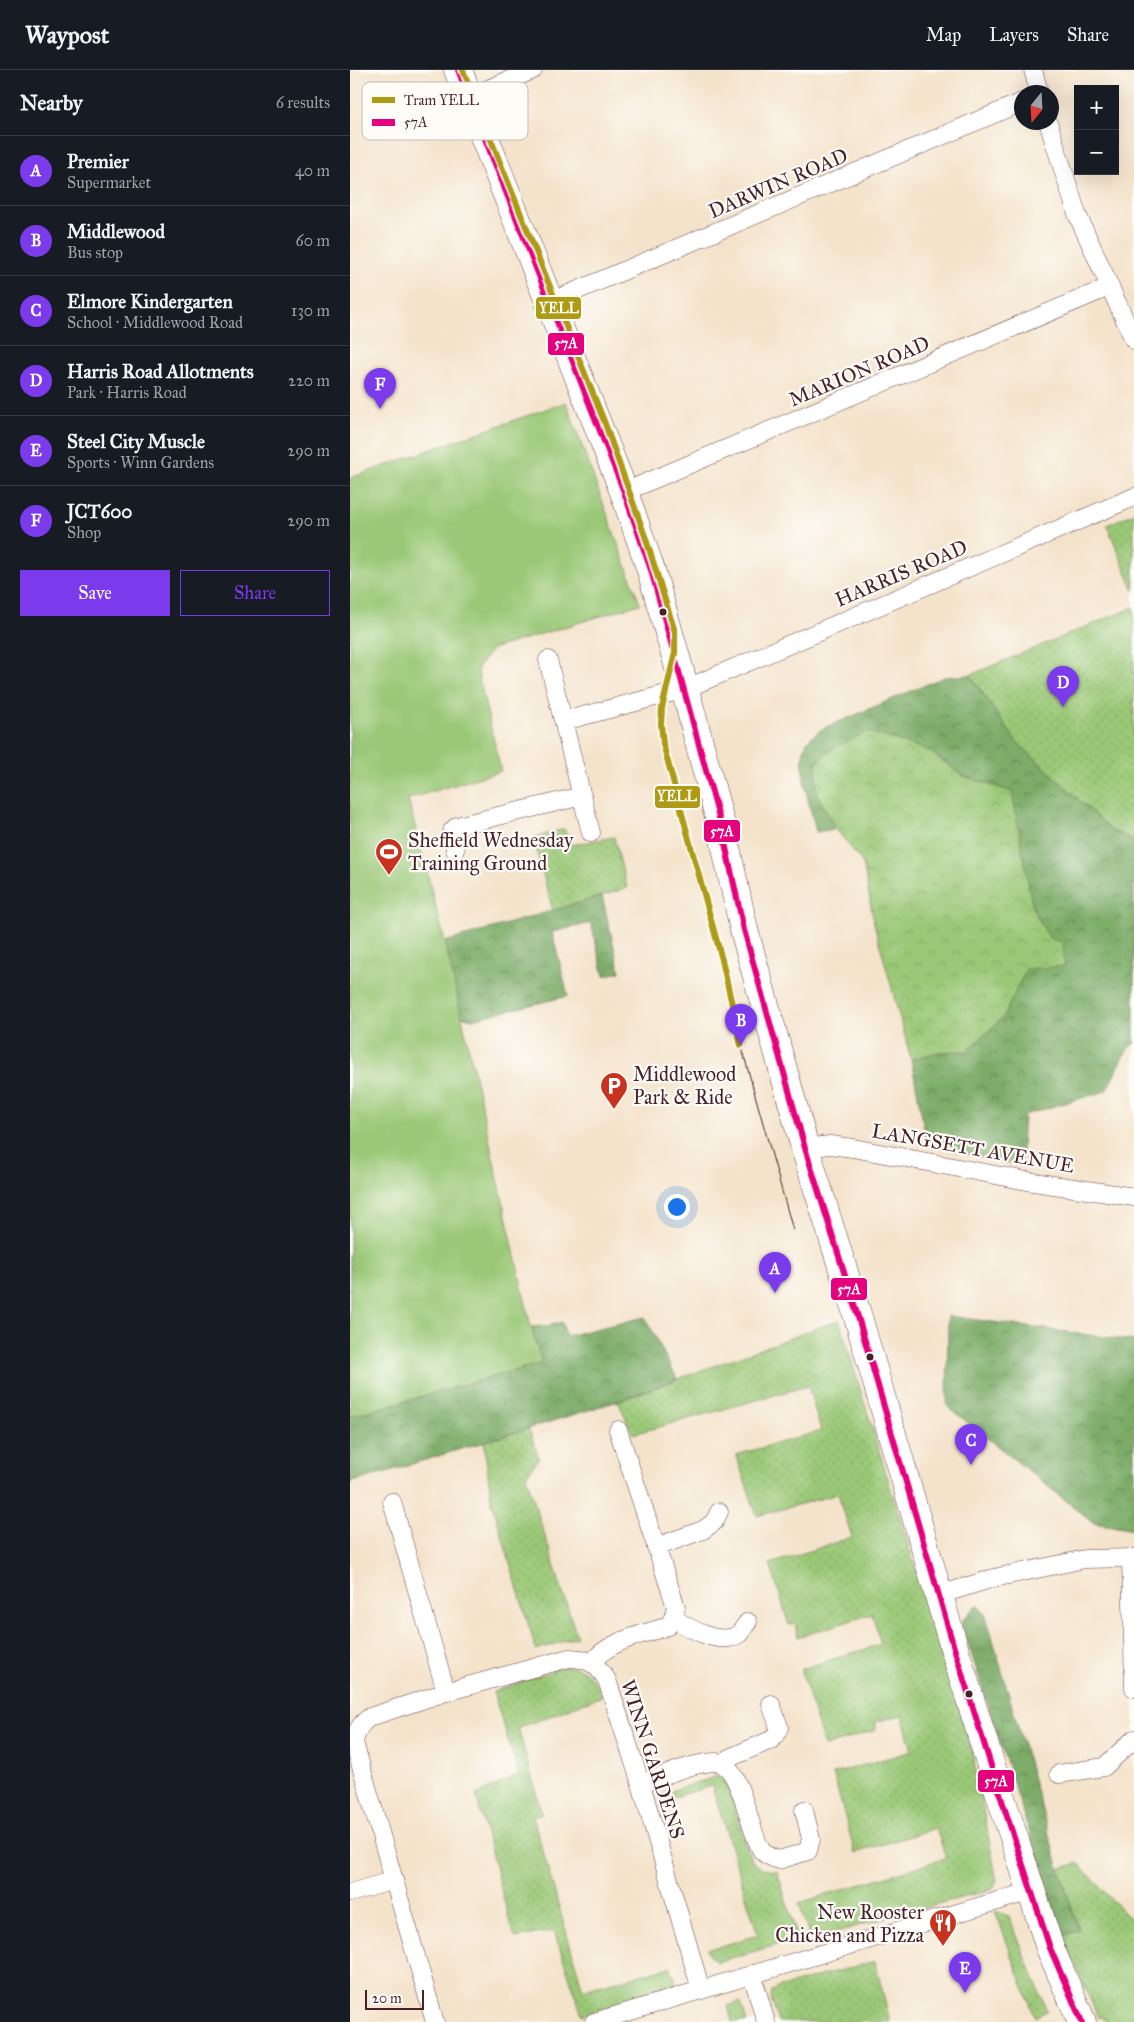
<!DOCTYPE html>
<html lang="en">
<head>
<meta charset="utf-8">
<style>
  body { margin:0; font-family:"IM FELL Great Primer",serif; background:#20242c; color:#f1f3f6 }
  .controls { position:absolute; right:15px; top:15px; display:grid; overflow:hidden; border-radius:0px; box-shadow:0 5px 20px #0002 }
  .controls button { width:45px; height:45px; display:grid; place-items:center; padding:0; border:0; border-bottom:1px solid #363941; background:#171b24; color:#f1f3f6; font:25px sans-serif }
  .compass { position:absolute; left:664px; top:15px; width:45px; height:45px; border-radius:50%; background:#171b24; box-shadow:0 5px 20px #0002; rotate:198deg }
  .scale { position:absolute; left:15px; bottom:12px; width:59px; box-sizing:border-box; padding-left:5px; border:2px solid #4a1f2b; border-top:0; font-size:14px; line-height:18px; white-space:nowrap; color:#4a1f2b; -webkit-text-stroke:4px #fdfcf7; paint-order:stroke }
  .you { position:absolute; left:326px; top:1136px; width:18px; height:18px; margin:-12px; border:4px solid #fff; border-radius:50%; background:#1a73e8; box-shadow:0 0 0 8px #1a73e833 }
  .badge { display:grid; place-items:center; width:32px; height:32px; border-radius:50%; background:#7c3aed; color:#fff; font-size:16px; font-weight:700 }
  .pin { position:absolute; translate:-50% -41px; filter:drop-shadow(0 1px 2px #0008) }
  .pin::after { content:''; position:absolute; top:26px; width:18px; height:15px; background:inherit; clip-path:polygon(0 0,100% 0,50% 100%) }
  .list { margin:0; padding:0; list-style:none }
  h2 { display:flex; justify-content:space-between; align-items:center; height:65px; margin:0; padding:0 20px; font-size:21px }
  h2 small { font-size:16px; font-weight:400; color:#9ea1a6 }
  .list li { display:grid; grid-template-columns:32px 1fr auto; gap:15px; align-items:center; box-sizing:border-box; height:70px; padding:0 20px; border-top:1px solid #363941 }
  .list b { display:block; font-size:19px; white-space:nowrap }
  .list p { margin:0; font-size:16px; white-space:nowrap; color:#9ea1a6 }
  .list em { font-size:16px; font-style:normal; color:#9ea1a6 }
  .actions { display:flex; gap:10px; padding:15px 20px }
  .actions a { flex:1; padding:11px 0; border:1px solid #7c3aed; border-radius:0px; text-align:center; font-size:18px; color:#7c3aed }
  .actions .main { background:#7c3aed; color:#fff }
  .map { position:relative; flex:none; width:784px; height:1952px; overflow:hidden }
  header { display:flex; align-items:center; gap:30px; box-sizing:border-box; height:70px; padding:0 25px; background:#171b24; border-bottom:1px solid #363941 }
  header strong { font-size:24px }
  nav { display:flex; gap:28px; margin-inline-start:auto; font-size:18px }
  main { display:flex }
  aside { flex:1; background:#171b24 }
  .map>svg:first-child { display:block }
</style>
</head>
<body>
<header>
<strong>Waypost</strong>
<nav><a>Map</a><a>Layers</a><a>Share</a></nav>
</header>
<main>
<aside>
<h2>Nearby<small>6 results</small></h2>
<ul class="list">
<li><span class="badge">A</span><div><b>Premier</b><p>Supermarket</p></div><em>40 m</em></li>
<li><span class="badge">B</span><div><b>Middlewood</b><p>Bus stop</p></div><em>60 m</em></li>
<li><span class="badge">C</span><div><b>Elmore Kindergarten</b><p>School · Middlewood Road</p></div><em>130 m</em></li>
<li><span class="badge">D</span><div><b>Harris Road Allotments</b><p>Park · Harris Road</p></div><em>220 m</em></li>
<li><span class="badge">E</span><div><b>Steel City Muscle</b><p>Sports · Winn Gardens</p></div><em>290 m</em></li>
<li><span class="badge">F</span><div><b>JCT600</b><p>Shop</p></div><em>290 m</em></li>
</ul>
<div class="actions"><a class="main">Save</a><a>Share</a></div>
</aside>
<div class="map">
<svg width="784" height="1952" viewBox="0 0 784 1952">
  <defs>
    <pattern id="grass-dots" width="8" height="8" patternUnits="userSpaceOnUse" patternTransform="scale(1.25)"><rect width="8" height="8" fill="#9ac876"/><path d="M2 2h.1M6 6h.1" fill="none" stroke="#86ab66" stroke-width="1.8" stroke-linecap="round"/></pattern>
    <pattern id="forest-crowns" width="20" height="18" patternUnits="userSpaceOnUse" patternTransform="scale(1.25)"><rect width="20" height="18" fill="#7bac67"/><path d="M2 6a3 3 0 1 1 6 0M12 15a3 3 0 1 1 6 0" fill="none" stroke="#678b55"/></pattern>
    <pattern id="park-crowns" width="20" height="18" patternUnits="userSpaceOnUse" patternTransform="scale(1.25)"><rect width="20" height="18" fill="#9ac876"/><path d="M2 6a3 3 0 1 1 6 0M12 15a3 3 0 1 1 6 0" fill="none" stroke="#86ab66"/></pattern>
  </defs>
  <rect width="100%" height="100%" fill="#fdfcf7"/>
  <filter id="ink" filterUnits="userSpaceOnUse"><feTurbulence type="fractalNoise" baseFrequency=".02" numOctaves="2"/><feDisplacementMap in="SourceGraphic" scale="10" xChannelSelector="R" yChannelSelector="G"/><feConvolveMatrix kernelMatrix="1 2 1 2 8 2 1 2 1" color-interpolation-filters="sRGB"/></filter>
  <filter id="wash" filterUnits="userSpaceOnUse"><feTurbulence type="fractalNoise" baseFrequency=".0096" numOctaves="4" result="noise"/><feDisplacementMap in="SourceGraphic" scale="20" xChannelSelector="R" yChannelSelector="G"/><feGaussianBlur stdDeviation="1.12" result="paint"/><feColorMatrix in="noise" values="0 0 0 0 0 0 0 0 0 0 0 0 0 0 0 0 0 1.4 0 .05"/><feComposite in="paint" operator="in"/></filter>
  <g filter="url(#wash)">
    <rect width="100%" height="100%" fill="#f4e3cb"/>
    <g fill="url(#grass-dots)" stroke="#727450">
      <path d="M784 443V521L757 455Z"/>
      <path d="M784 537V770L762 761 665 670 620 605Z"/>
      <path d="M214 759 222 775 264 767 277 818 203 841 183 768Z"/>
      <path d="M489 1250 622 1682 647 1811 643 1819 460 1869 449 1833 596 1788 586 1758 505 1783 483 1704 562 1681 552 1645 525 1652 526 1660 474 1676 451 1599 531 1574 522 1544 448 1567 445 1554 439 1555 420 1494 502 1467 488 1424 407 1446 386 1385 471 1361 458 1316 283 1364 268 1331Z"/>
      <path d="M178 1357 189 1388 176 1406 227 1567 186 1580 141 1429 134 1371Z"/>
      <path d="M216 1596C239 1599 242 1606 252 1626L168 1658 192 1744 183 1747 233 1920 320 1897 326 1911 322 1916 232 1945 204 1861 164 1868 126 1725 169 1705 143 1622Z"/>
      <path d="M368 1706 375 1708 401 1790 412 1799 427 1801 448 1869 367 1892 360 1887 357 1878 371 1876 408 1865 362 1716 315 1730 314 1723Z"/>
      <path d="M728 1793 784 1853V1952H757L754 1947H748L713 1866 729 1860 709 1799Z"/>
      <path d="M645 1841 659 1846 697 1941 685 1947Z"/>
      <path d="M525 1891 540 1952H428L421 1928 422 1921 430 1917Z"/>
      <path d="M387 1933H391L397 1952H382L378 1936Z"/>
    </g>
    <g fill="url(#forest-crowns)" stroke="#626649">
      <path d="M620 605 665 670 762 761 784 770V974L779 977 756 1021 674 1045 671 1096 577 1074 561 989 588 982 617 981 654 946 676 899 700 869 683 840 662 722 613 706 578 680 467 724 486 759 466 762C461 738 445 694 457 672 460 667 468 663 472 659L594 607Z"/>
      <path d="M252 826 270 902 254 906 241 853 202 862 218 926 122 949 111 946 95 872Z"/>
      <path d="M598 1246 784 1271V1460L744 1453 597 1336Z"/>
      <path d="M295 1247 327 1309 268 1331 0 1413V1346L192 1293 181 1257 197 1256 212 1252 216 1266Z"/>
      <path d="M627 1534 636 1546 709 1799 729 1860 713 1866 611 1552Z"/>
    </g>
    <path fill="url(#park-crowns)" stroke="#727450" d="M517 662 578 680 613 706 662 722 683 840 700 869 713 872 714 896 676 899 654 946 617 981 588 982 561 989 524 853 513 793 486 759 467 724 466 694 483 678Z"/>
    <path fill="#9ac876" stroke="#727450" d="M216 332 290 534 142 579 127 599 151 701 58 729 95 872 181 1257 192 1293 0 1346V408Z"/>
  </g>
  <g filter="url(#ink)">
    <g fill="none" stroke-linecap="round" stroke-linejoin="round">
      <defs>
        <g id="minor">
          <path d="M683 0 689 22"/>
          <path d="M119 27 183 0"/>
          <path d="M698 52 727 144 784 270"/>
          <path d="M200 232 672 32"/>
          <path d="M274 422 759 217"/>
          <path d="M198 590 241 763"/>
          <path d="M214 651 335 619 784 427"/>
          <path d="M105 780 102 761 107 756 232 726"/>
          <path d="M455 1078 480 1075 503 1078 677 1111 784 1127"/>
          <path d="M42 1432 96 1622"/>
          <path d="M306 1477 353 1460 364 1452 369 1442"/>
          <path d="M781 1488 784 1618"/>
          <path d="M589 1525 644 1508 735 1489 784 1488"/>
          <path d="M323 1548C339 1558 370 1577 389 1564 392 1561 395 1555 398 1552"/>
          <path d="M242 1592C260 1570 292 1565 318 1556L323 1548 326 1537 268 1360"/>
          <path d="M374 1695 379 1688 421 1670 426 1665 429 1657 421 1634"/>
          <path d="M709 1704 754 1697 784 1669"/>
          <path d="M291 1714C314 1706 341 1693 365 1692 391 1691 399 1763 412 1781 416 1786 423 1788 429 1790L458 1781 461 1769 454 1740"/>
          <path d="M0 1823 44 1810"/>
          <path d="M402 1904 416 1952"/>
          <path d="M85 1952 4 1672C7 1660 10 1654 20 1647L96 1622 219 1588C238 1588 247 1594 257 1610L291 1714 351 1920"/>
          <path d="M244 1952 681 1821"/>
        </g>
        <path id="primary" d="M108 0 274 422 301 500 335 619 371 755 394 860 455 1078 508 1247 605 1581 655 1740 700 1878 732 1952"/>
      </defs>
      <use href="#minor" stroke="#643c43" stroke-width="19"/>
      <use href="#primary" stroke="#643c43" stroke-width="29"/>
      <use href="#minor" stroke="#fff" stroke-width="18"/>
      <use href="#primary" stroke="#fff" stroke-width="28"/>
      <path stroke="#4a1f2b" stroke-width="1" d="M391 975 443 1160"/>
      <defs>
        <path id="bus-1" d="M108 0 274 422 301 500 371 755 394 860 455 1078 508 1247 605 1581 655 1740 700 1878 732 1952"/>
      </defs>
      <use href="#bus-1" stroke="#fdfcf7" stroke-width="10"/>
      <use href="#bus-1" stroke="#e5007d" stroke-width="6"/>
      <defs>
        <path id="tram-1" d="M113 0 254 351 295 466 325 562V583L312 638 311 654 313 674 372 890 391 975"/>
      </defs>
      <use href="#tram-1" stroke="#fdfcf7" stroke-width="10"/>
      <use href="#tram-1" stroke="#ae9a13" stroke-width="6"/>
    </g>
  </g>
  <defs>
    <symbol id="stadium-pin" viewBox="-11 -11 22 30"><path d="M0 17L-7.5 6A9.5 9.5 0 1 1 7.5 6Z" fill="#c8321e" stroke="#fdfcf7"/><path d="M0-5a6.5 5 0 1 0 0 10a6.5 5 0 1 0 0-10ZM-3.5-1.8h7v3.6h-7Z" fill="#fff"/></symbol>
    <symbol id="parking-pin" viewBox="-11 -11 22 30"><path d="M0 17L-7.5 6A9.5 9.5 0 1 1 7.5 6Z" fill="#c8321e" stroke="#fdfcf7"/><path d="M-3.5-5.5H1a3.5 3.5 0 0 1 0 7H-1V5.5H-3.5ZM-1-3.4V-.6H.8a1.4 1.4 0 0 0 0-2.8Z" fill="#fff"/></symbol>
    <symbol id="restaurant-pin" viewBox="-11 -11 22 30"><path d="M0 17L-7.5 6A9.5 9.5 0 1 1 7.5 6Z" fill="#c8321e" stroke="#fdfcf7"/><path d="M-5-6h1v4h1v-4h1v4h1v-4h1v5L-1.5 .5V6h-2V.5L-5-1ZM5-6V6H3V1.5H1.5Q1.5-4 5-6Z" fill="#fff"/></symbol>
  </defs>
  <g fill-rule="evenodd">
    <use href="#stadium-pin" x="23" y="766" width="32" height="43"/>
    <use href="#parking-pin" x="248" y="1000" width="32" height="43"/>
    <use href="#restaurant-pin" x="577" y="1837" width="32" height="43"/>
  </g>
  <g fill="#4a1f2b" stroke="#fdfcf7" stroke-width="2">
    <circle cx="313" cy="542" r="4.5"/>
    <circle cx="520" cy="1287" r="4.5"/>
    <circle cx="619" cy="1624" r="4.5"/>
  </g>
  <g text-anchor="middle" dominant-baseline="central" stroke-width="4.5" stroke-linejoin="round" paint-order="stroke">
    <g font-size="20" fill="#4a1f2b" stroke="#fdfcf7">
      <text transform="translate(428 113) rotate(-23)">DARWIN ROAD</text>
      <text transform="translate(509 301) rotate(-23)">MARION ROAD</text>
      <text transform="translate(551 503) rotate(-23)">HARRIS ROAD</text>
      <text transform="translate(623 1078) rotate(10)">LANGSETT AVENUE</text>
      <text transform="translate(303 1689) rotate(72)">WINN GARDENS</text>
    </g>
    <g font-size="20" fill="#4a1f2b" stroke="#fdfcf7" text-anchor="start">
      <text x="58" y="770">Sheffield Wednesday<tspan x="58" dy="23">Training Ground</tspan></text>
      <text x="283" y="1004">Middlewood<tspan x="283" dy="23">Park &amp; Ride</tspan></text>
      <text x="574" y="1842" text-anchor="end">New Rooster<tspan x="574" dy="23">Chicken and Pizza</tspan></text>
    </g>
  </g>
  <rect x="12" y="12" width="166" height="58" rx="8" fill="#fdfcf7" stroke="#c7baba" stroke-width="1"/>
  <rect x="22" y="27" width="23" height="6" fill="#ae9a13"/>
  <rect x="22" y="49" width="23" height="7" fill="#e5007d"/>
  <g font-size="14" fill="#4a1f2b">
    <text x="54" y="35">Tram YELL</text>
    <text x="54" y="57">57A</text>
  </g>
  <g stroke="#fdfcf7" stroke-width="2">
    <rect x="185" y="226" width="47" height="24" rx="5" fill="#ae9a13"/>
    <rect x="197" y="262" width="38" height="24" rx="5" fill="#e5007d"/>
    <rect x="304" y="715" width="47" height="24" rx="5" fill="#ae9a13"/>
    <rect x="353" y="749" width="38" height="24" rx="5" fill="#e5007d"/>
    <rect x="480" y="1207" width="38" height="24" rx="5" fill="#e5007d"/>
    <rect x="627" y="1699" width="38" height="24" rx="5" fill="#e5007d"/>
  </g>
  <g font-size="14" text-anchor="middle" font-weight="bold" fill="#fff">
    <text x="209" y="243">YELL</text>
    <text x="216" y="278">57A</text>
    <text x="327" y="731">YELL</text>
    <text x="372" y="766">57A</text>
    <text x="499" y="1224">57A</text>
    <text x="646" y="1716">57A</text>
  </g>
</svg>
<div class="controls">
<button>+</button>
<button>−</button>
</div>
<svg class="compass" viewBox="-18 -18 36 36"><path d="M0-13l5 13h-10z" fill="#e53935"/><path d="M0 13l5-13h-10z" fill="#9ea1a6"/></svg>
<div class="scale">20 m</div>
<div class="you"></div>
<div class="pin badge" style="left:425px;top:1223px">A</div>
<div class="pin badge" style="left:391px;top:975px">B</div>
<div class="pin badge" style="left:621px;top:1395px">C</div>
<div class="pin badge" style="left:713px;top:637px">D</div>
<div class="pin badge" style="left:615px;top:1923px">E</div>
<div class="pin badge" style="left:30px;top:339px">F</div>
</div>
</main>
</body>
</html>
